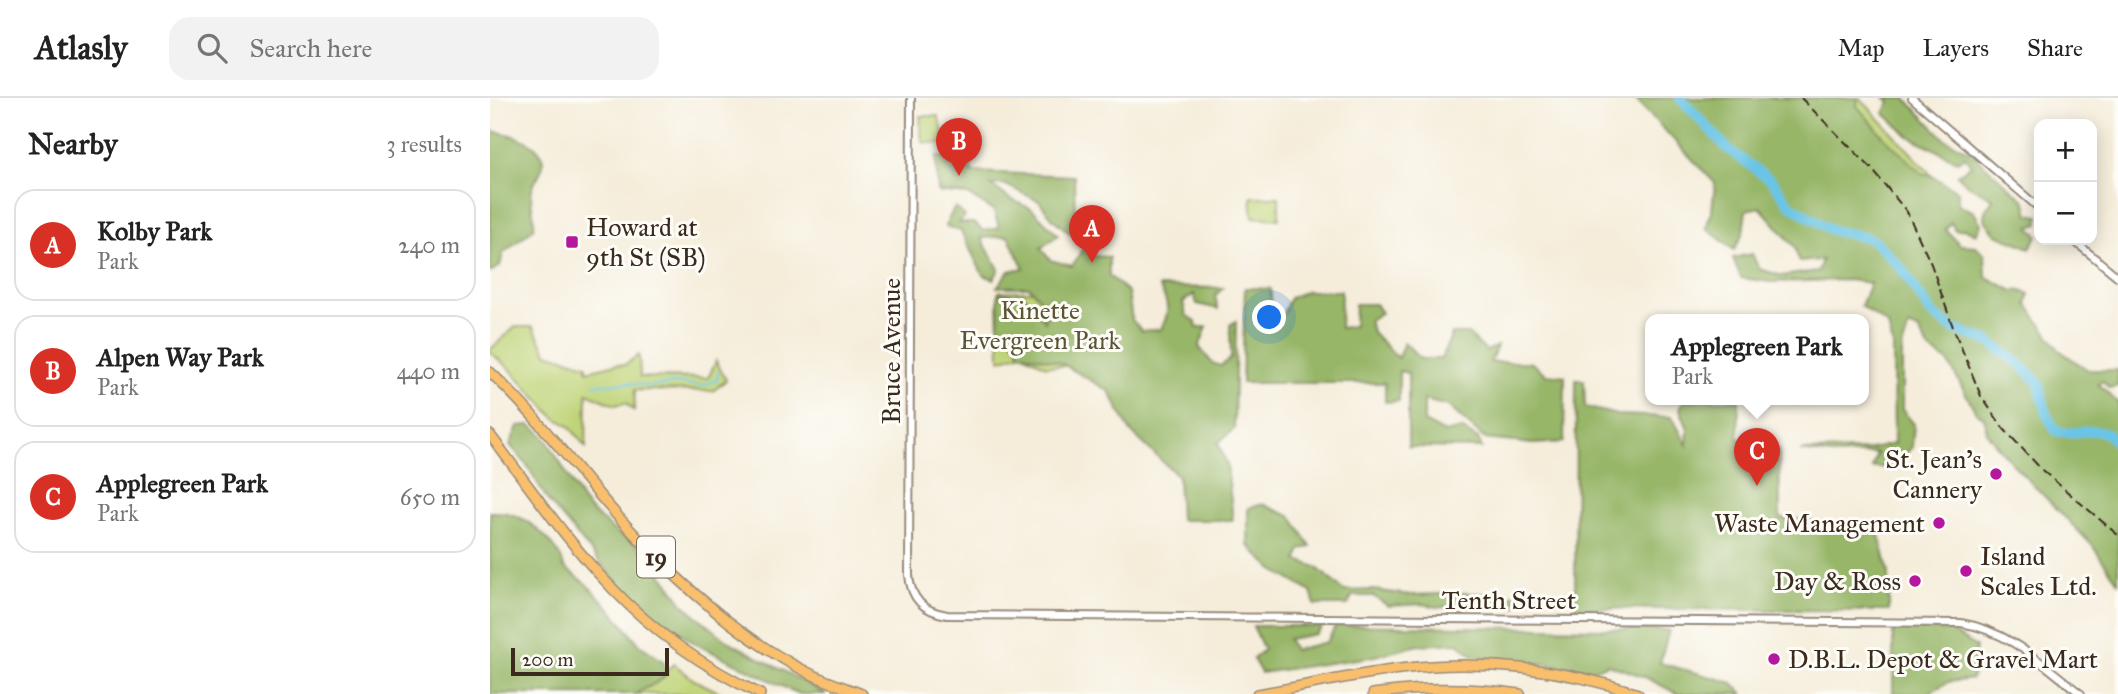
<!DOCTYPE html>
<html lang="en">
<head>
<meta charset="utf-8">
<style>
  body { margin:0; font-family:"IM FELL Great Primer",serif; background:#f2f2f2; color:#222 }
  .controls { position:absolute; right:21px; top:21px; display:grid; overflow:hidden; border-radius:14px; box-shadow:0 4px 18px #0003 }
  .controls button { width:63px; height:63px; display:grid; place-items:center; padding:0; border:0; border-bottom:2px solid #e0e0e0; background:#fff; color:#222; font:35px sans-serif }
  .scale { position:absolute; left:21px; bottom:18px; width:158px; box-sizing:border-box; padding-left:7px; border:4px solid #3b2a1e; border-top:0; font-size:19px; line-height:24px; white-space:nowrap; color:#3b2a1e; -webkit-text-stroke:5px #fdfcf7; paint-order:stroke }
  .you { position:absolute; left:780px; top:220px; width:24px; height:24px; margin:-18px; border:5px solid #fff; border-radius:50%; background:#1a73e8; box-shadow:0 0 0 10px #1a73e833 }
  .badge { display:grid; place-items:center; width:46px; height:46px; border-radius:50%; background:#d93025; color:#fff; font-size:23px; font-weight:700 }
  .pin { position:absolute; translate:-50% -58px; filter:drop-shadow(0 2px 4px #0008) }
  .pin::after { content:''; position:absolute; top:37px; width:24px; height:21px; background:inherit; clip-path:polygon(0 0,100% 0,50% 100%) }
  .popup { position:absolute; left:1155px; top:216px; width:224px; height:91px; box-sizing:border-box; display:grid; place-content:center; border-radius:14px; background:#fff; filter:drop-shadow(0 2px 5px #0005); font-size:23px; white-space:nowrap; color:#767676 }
  .popup b { font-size:26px; color:#222 }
  .popup::after { content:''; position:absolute; left:50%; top:100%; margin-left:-14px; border:14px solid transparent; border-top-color:#fff }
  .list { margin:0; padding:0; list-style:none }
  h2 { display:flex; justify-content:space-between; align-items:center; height:91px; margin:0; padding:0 28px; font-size:30px }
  h2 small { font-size:23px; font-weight:400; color:#767676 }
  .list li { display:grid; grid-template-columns:46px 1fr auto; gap:21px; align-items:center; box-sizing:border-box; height:112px; margin:0 14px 14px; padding:0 14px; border:2px solid #e0e0e0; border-radius:21px }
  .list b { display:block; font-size:26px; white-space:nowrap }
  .list p { margin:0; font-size:23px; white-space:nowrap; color:#767676 }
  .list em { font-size:23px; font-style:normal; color:#767676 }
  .icon { flex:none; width:38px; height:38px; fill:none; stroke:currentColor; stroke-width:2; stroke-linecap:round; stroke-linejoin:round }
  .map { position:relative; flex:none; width:1628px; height:596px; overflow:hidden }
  header { display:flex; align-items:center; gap:42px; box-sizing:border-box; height:98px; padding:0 35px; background:#fff; border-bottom:2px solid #e0e0e0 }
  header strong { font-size:33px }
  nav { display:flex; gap:38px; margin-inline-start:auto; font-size:24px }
  .search { width:490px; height:63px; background:#f2f2f2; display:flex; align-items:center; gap:18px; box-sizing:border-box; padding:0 24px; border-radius:21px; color:#767676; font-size:26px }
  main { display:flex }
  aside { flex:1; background:#fff }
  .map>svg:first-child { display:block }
</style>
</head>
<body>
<header>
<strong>Atlasly</strong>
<div class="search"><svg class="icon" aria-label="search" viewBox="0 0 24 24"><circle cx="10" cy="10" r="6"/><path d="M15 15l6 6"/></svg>Search here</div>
<nav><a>Map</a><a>Layers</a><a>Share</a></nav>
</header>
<main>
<aside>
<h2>Nearby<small>3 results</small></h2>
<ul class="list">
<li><span class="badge">A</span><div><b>Kolby Park</b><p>Park</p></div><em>240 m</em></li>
<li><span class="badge">B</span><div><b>Alpen Way Park</b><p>Park</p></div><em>440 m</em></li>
<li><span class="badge">C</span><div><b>Applegreen Park</b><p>Park</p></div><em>650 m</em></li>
</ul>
</aside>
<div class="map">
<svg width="1628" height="596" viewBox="0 0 1628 596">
  <rect width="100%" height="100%" fill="#fdfcf7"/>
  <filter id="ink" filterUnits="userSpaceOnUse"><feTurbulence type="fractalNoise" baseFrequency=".0143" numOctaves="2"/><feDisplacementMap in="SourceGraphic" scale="14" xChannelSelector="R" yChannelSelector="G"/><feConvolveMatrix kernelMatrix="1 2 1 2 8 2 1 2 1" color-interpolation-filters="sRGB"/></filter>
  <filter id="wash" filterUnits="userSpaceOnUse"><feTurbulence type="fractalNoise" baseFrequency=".00686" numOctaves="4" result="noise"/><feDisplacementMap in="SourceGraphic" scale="28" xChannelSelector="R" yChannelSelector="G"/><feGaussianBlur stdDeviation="1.57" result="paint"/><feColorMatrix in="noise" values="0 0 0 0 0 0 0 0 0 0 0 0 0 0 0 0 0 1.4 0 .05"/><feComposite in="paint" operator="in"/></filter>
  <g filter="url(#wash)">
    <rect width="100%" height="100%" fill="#f5edda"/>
    <g fill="#bfd478" stroke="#7d7f4b" stroke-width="2">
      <path d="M1328 0H1370L1460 97Z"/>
      <path d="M430 18H448L457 46 432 44Z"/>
      <path d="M761 99H789V121L763 119Z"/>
      <path d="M510 193H585V268H556L532 255 510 262 508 197Z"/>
      <path d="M25 229H43L57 255 97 267V273L126 266 135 267 149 257 150 279 218 280 226 263 236 282 223 293 145 292 144 313 136 305 125 307 97 295 96 349 79 328 64 319 20 271 0 254V252Z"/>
      <path d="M184 566 204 582 233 596H146Z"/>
    </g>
    <g fill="#97b668" stroke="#697043" stroke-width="2">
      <path d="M1144 0H1368L1367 8 1395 40 1433 76H1438L1468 93V106L1484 114 1491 126 1486 136 1476 131 1465 132 1461 124 1455 131 1470 147 1486 148 1495 157 1496 179 1523 193 1528 192 1539 196 1537 206 1569 252 1598 272H1628V288L1619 290 1613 283 1608 286 1628 305V484L1601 446 1520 363 1497 335 1494 319 1486 314 1458 264 1440 252 1428 232 1419 228 1412 250V312L1424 326 1422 349 1405 368 1382 370 1387 355 1342 357 1310 353 1377 352 1404 346 1403 248 1398 227 1371 208 1380 185 1359 182 1281 184 1251 180 1243 160 1262 156 1269 171 1292 178 1328 173 1332 162 1309 164 1305 149 1270 109 1256 112 1253 135 1244 152 1216 130 1222 112 1225 85Z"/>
      <path d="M1395 0H1415L1455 41 1479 53 1536 104 1539 116 1549 118V126L1539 129 1548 137 1540 150 1506 136 1494 121 1495 113 1503 101 1475 85 1467 77 1481 67 1476 59 1467 63 1419 38 1394 15 1400 4Z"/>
      <path d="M0 33C17 35 54 43 53 66 52 75 44 83 42 91 38 104 46 116 44 130L13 155 10 168 0 174Z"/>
      <path d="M446 59H480L481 74 584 78 586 140 563 121 549 103 514 86 501 87 520 101 542 111 568 137 551 150 560 162 582 168 597 144 602 158 619 159V178L638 194 642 222 652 233 671 231C680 215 679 205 669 189L733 190 725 198 728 211 707 206 704 196 693 204 696 217 706 224 707 230 717 229 709 249 722 265 731 268 741 260 740 227 746 223 744 331 728 345 737 367 743 422H690L688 378 640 333 619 293 569 264 530 255 525 244 509 232 508 195 534 197 555 223 556 207 539 189H507L519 173 534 170 518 138 491 140 509 171 504 181 493 177 471 133 455 128 465 109 475 118 469 125H484L493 133 509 130 504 113 478 97 448 94Z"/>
      <path d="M755 190 781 191V212L792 218 800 200 817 193H851L850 230 864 228 865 206H885L891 215 879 222 882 234 908 260 914 244 931 261H951L962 236H978L996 253 1007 248 1000 264H1040L1056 276 1075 278 1074 344 1043 346 995 341 958 308 934 302V324L955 335 971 331 988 341 992 350 918 349V275L909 273V303L895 304V285H752Z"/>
      <path d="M1086 282H1094L1095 309 1127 317 1182 319 1197 347 1198 331 1190 311 1194 302H1249L1248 340 1271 350 1289 351 1290 420 1387 429 1399 475V513L1085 510Z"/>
      <path d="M40 327 50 334 58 344 93 404 102 414 123 432 147 447 164 466 195 508 236 542 336 596H310L298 591 206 546 143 503 58 403 37 367 20 347 28 328Z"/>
      <path d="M772 406 802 419 821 449 811 451 807 462 826 469 854 493 883 492 921 497 974 495 1025 497 1026 509H947L933 506 898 508 883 498H862L858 507H825L821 494 782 471 758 447V410Z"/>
      <path d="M0 414C5 414 12 414 17 415 40 420 69 447 74 469L95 485 117 507 150 547 173 563 177 576 168 584 145 596H0Z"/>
      <path d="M846 527 1179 532 1170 565 1243 585 1253 596H1188L1155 579 1117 566 1104 572 984 558 968 545 929 547 880 559 771 575 763 561 774 552 763 528H833L826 536 798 541 804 552 837 544Z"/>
      <path d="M1403 531 1459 532 1486 549 1482 581 1458 584 1437 596H1403Z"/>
    </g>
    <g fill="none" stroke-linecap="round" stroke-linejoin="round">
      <path stroke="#69c5e7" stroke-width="2" d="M105 286 139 285 160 288 190 285 211 288 227 282 228 274"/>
      <path stroke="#69c5e7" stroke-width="10" d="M1190 0 1239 52 1282 83 1300 107 1341 132 1375 139 1386 144 1411 170 1442 216 1463 231 1498 243 1530 266 1549 285 1556 315 1566 333C1591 340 1612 320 1628 348"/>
    </g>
  </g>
  <g filter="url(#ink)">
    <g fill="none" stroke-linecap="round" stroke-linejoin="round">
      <defs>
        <g id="tertiary">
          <path d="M421 0 419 477C421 501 433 513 457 517L1471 525C1520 533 1553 567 1591 596"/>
          <path d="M1422 0 1549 110"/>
          <path d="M1583 142 1628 179"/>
        </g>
        <g id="motorway">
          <path d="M0 274C54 324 95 385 146 438 193 489 255 543 317 574 334 583 354 589 372 596"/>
          <path d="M0 337C40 389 77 444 123 491 165 535 216 570 270 596"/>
          <path d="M767 596C814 588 862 577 910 571 988 561 1073 570 1148 596"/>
          <path d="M883 596C931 589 982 589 1030 596"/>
        </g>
      </defs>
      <use href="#tertiary" stroke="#988c7c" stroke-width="10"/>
      <use href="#motorway" stroke="#988c7c" stroke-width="12"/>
      <use href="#tertiary" stroke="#fff" stroke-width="6"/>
      <use href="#motorway" stroke="#f9bf6d" stroke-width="9"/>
      <path stroke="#3b2a1e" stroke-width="2" stroke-dasharray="10 5" stroke-linecap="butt" d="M1311 0 1381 70 1417 114 1441 166 1464 232 1491 298 1514 331 1553 373 1628 437"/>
    </g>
  </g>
  <g fill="#b5179e" stroke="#fdfcf7" stroke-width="2.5">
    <rect x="75" y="137" width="14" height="14" rx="3.5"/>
    <circle cx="1506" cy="376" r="7"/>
    <circle cx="1449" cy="425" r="7"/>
    <circle cx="1476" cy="473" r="7"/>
    <circle cx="1425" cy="483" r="7"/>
    <circle cx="1284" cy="561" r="7"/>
  </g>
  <g text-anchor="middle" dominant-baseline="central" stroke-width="6" stroke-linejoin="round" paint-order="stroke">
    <rect fill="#fdfcf7" stroke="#75695f" stroke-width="2" x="147" y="438.5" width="38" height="41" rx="5"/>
    <g font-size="24" font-weight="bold" fill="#3b2a1e">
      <text x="166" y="459">19</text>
    </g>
    <g font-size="26" fill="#3b2a1e" stroke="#fdfcf7" text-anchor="start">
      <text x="96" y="129">Howard at<tspan x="96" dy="30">9th St (SB)</tspan></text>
      <text x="1492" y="361" text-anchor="end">St. Jean's<tspan x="1492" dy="30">Cannery</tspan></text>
      <text x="1435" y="425" text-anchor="end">Waste Management</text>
      <text x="1490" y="458">Island<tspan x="1490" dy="30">Scales Ltd.</tspan></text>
      <text x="1411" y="483" text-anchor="end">Day &amp; Ross</text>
      <text x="1298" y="561">D.B.L. Depot &amp; Gravel Mart</text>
    </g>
    <g font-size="26" fill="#5c5434" stroke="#fdfcf7">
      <text x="550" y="212">Kinette<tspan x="550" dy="30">Evergreen Park</tspan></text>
    </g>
    <g font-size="26" fill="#3b2a1e" stroke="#fdfcf7">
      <text transform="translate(401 253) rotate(-90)">Bruce Avenue</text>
      <text x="1019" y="502">Tenth Street</text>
    </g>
  </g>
</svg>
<div class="controls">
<button>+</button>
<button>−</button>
</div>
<div class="scale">200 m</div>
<div class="you"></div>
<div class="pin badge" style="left:602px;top:165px">A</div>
<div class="pin badge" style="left:469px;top:78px">B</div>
<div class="pin badge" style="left:1267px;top:388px">C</div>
<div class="popup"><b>Applegreen Park</b>Park</div>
</div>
</main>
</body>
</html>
